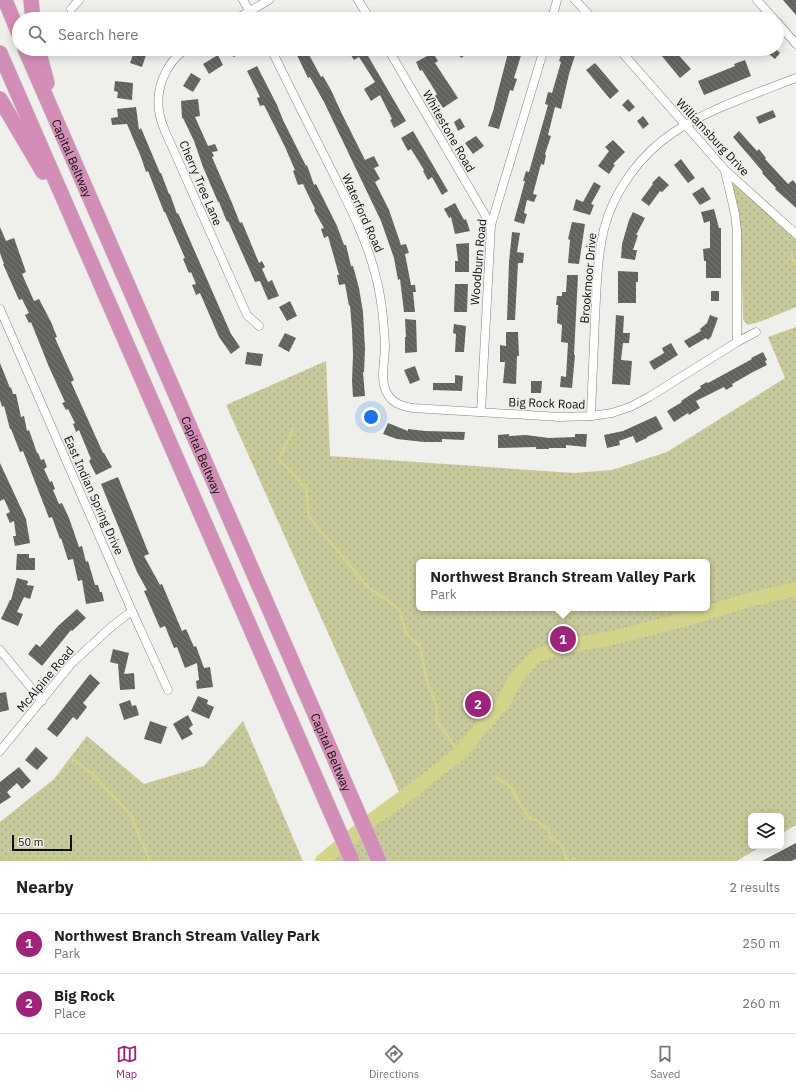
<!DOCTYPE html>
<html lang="en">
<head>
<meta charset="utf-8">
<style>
  body { margin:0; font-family:"IBM Plex Sans",sans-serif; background:#f6f6f6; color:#222 }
  .controls { position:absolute; right:12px; bottom:12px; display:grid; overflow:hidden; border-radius:6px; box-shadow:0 2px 10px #0003 }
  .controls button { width:36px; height:36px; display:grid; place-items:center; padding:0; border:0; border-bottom:1px solid #e0e0e0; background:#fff; color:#222; font:20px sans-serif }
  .scale { position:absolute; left:12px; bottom:10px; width:60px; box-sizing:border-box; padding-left:4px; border:2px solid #0d0d0c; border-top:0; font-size:11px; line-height:14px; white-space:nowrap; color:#0d0d0c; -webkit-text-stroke:3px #efefeb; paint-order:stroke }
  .you { position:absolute; left:371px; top:417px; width:14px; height:14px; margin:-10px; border:3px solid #fff; border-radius:50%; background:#1a73e8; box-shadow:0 0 0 6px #1a73e833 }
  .badge { display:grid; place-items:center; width:26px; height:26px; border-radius:50%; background:#9f2379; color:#fff; font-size:13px; font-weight:700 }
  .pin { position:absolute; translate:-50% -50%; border:2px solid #fff; box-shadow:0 1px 4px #0006 }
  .popup { position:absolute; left:416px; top:559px; width:294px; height:52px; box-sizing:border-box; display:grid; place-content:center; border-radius:6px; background:#fff; filter:drop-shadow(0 1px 3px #0005); font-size:13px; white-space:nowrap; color:#767676 }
  .popup b { font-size:15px; color:#222 }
  .popup::after { content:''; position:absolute; left:50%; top:100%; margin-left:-8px; border:8px solid transparent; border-top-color:#fff }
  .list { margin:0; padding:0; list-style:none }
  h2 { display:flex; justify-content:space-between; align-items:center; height:52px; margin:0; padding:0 16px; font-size:17px }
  h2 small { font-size:13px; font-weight:400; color:#767676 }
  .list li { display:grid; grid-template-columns:26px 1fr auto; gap:12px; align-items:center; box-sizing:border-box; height:60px; padding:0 16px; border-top:1px solid #e0e0e0 }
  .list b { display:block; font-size:15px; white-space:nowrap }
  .list p { margin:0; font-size:13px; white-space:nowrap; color:#767676 }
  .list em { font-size:13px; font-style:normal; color:#767676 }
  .icon { flex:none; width:22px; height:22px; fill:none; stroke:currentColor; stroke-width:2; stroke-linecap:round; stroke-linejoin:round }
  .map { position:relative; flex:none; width:796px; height:861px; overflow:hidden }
  .search { position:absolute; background:#fff; box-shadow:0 2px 10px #0003; left:12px; right:12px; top:12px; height:44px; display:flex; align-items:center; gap:10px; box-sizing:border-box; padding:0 14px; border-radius:22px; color:#767676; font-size:15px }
  .sheet { height:172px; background:#fff }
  nav { display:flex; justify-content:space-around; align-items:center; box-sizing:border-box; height:56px; border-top:1px solid #e0e0e0; background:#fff; font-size:11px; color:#767676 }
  nav a { display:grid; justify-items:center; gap:2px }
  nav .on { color:#9f2379 }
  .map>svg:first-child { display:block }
</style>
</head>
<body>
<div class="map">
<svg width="796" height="861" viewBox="0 0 796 861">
  <defs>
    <pattern id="park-dots" width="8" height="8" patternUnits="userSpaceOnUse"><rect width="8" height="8" fill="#c8c99a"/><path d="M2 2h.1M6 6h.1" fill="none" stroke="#abab84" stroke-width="1.8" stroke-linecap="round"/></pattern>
    <pattern id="building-back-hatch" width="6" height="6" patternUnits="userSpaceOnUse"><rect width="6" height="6" fill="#61615e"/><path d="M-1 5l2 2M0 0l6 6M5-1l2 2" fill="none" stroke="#767674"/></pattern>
  </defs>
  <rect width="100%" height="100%" fill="#efefeb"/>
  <g fill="url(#park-dots)" fill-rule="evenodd">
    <path d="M736 182 775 221 796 239V307L762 321 748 325 743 320 741 235 725 191Z"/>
    <path d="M796 327V825L781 834V816H751V846H762L737 861H315L405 805 226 405 326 361 330 456 574 473 612 470 667 452 785 378 768 337ZM419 562H707V608H419Z"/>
    <path d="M243 721 303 861H0V822L54 779 87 736 144 784 204 766Z"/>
  </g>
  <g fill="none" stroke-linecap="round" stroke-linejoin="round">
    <g stroke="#d3d38a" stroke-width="2.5">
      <path d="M791 253 794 263 796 265"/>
      <path d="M293 429 279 459 306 489 309 517 368 587 399 609 406 633 420 646 427 682 437 707V722L460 753"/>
      <path d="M73 760 93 774 130 814 150 861"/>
      <path d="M495 776 511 788 528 817 537 821 549 829 550 838 561 844 568 861"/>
    </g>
    <path stroke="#d3d38a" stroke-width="14" d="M322 861 373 819 416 788 460 753 503 703 514 681 536 656 565 646 608 639 687 619 749 600 796 589"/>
  </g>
  <g fill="url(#building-back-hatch)">
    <path d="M783 0H796V15Z"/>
    <path d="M135 49 147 52 142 67 130 63Z"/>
    <path d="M230 49H254V50L233 57Z"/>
    <path d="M294 49H306L321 77 323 76 331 90 341 112 365 160 374 156 379 166 374 168 380 179 375 182 389 210 401 245 406 244 409 253 405 254 411 285H415L416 292H413L415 312H404L400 279 398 280 394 258 381 221 324 102 310 77 308 78Z"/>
    <path d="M354 49H364L406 121 394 128 390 120 392 119 380 95 371 101 364 89 375 82 359 57 354 60 349 52Z"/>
    <path d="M455 49H474L461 58Z"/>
    <path d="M509 49H523L514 78 517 79 513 91 510 90 499 129 488 126 494 108V107Z"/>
    <path d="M563 49H577L569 74 561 109 555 107 548 135 551 136 545 154 546 155 544 165 541 164 533 194 537 195 534 202 527 200 524 213 527 214 524 224 514 221 525 181H523L526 171 529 172 548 105 545 104 548 92 552 93 561 62 559 61Z"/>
    <path d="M656 49H673L691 69 680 78Z"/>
    <path d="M763 49H776L780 53 775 59Z"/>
    <path d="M433 53 438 61 435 63 458 98 443 108 435 96 437 94 422 70 420 71 416 62Z"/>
    <path d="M218 55 223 65 209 74 203 64Z"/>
    <path d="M745 60 751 76 704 95 698 81 735 66 734 64Z"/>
    <path d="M595 63 619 91 610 99 586 70Z"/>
    <path d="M257 66 277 105 283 120 306 166 307 165 314 185 316 184 337 226 344 245H346L351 266H353L359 288 363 312 365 349 364 372H363L365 396 353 397 352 381 353 355 352 330 350 305 349 306 345 284 339 285 337 275H339L328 236 324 238 321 229 324 228 314 210 315 209 303 184 298 185 293 171 295 170 285 147 264 105 260 106 257 98 260 97 247 71Z"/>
    <path d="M191 73 201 79 193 92 183 86Z"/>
    <path d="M115 81 133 83 132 100 117 98 118 92 114 91Z"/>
    <path d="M198 99 200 116 195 117 208 146 215 144 218 151 212 152 214 156 212 157 232 203 240 223 242 222 259 263 262 261 265 267 262 269 268 282 272 280 279 296 268 300 260 281 255 282 228 221 227 222 219 202H218L203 167 194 141 183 118H182L181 101Z"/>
    <path d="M628 99 635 107 629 112 622 105Z"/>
    <path d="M136 107 139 130 141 128 160 173H161L169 194H170L177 214 178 213 231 334 240 347 231 354 219 337 200 293 196 295 192 285 196 284 191 272 189 273 183 259 185 258 165 212H164L148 171 146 172 141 157 127 124 112 125 111 118 118 117 117 109Z"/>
    <path d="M773 110 776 117 759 124 756 117Z"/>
    <path d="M643 116 649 124 643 129 637 121Z"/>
    <path d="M460 118 465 127 458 131 454 122Z"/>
    <path d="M413 131 448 191 442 195 432 177 428 180 423 171 424 170 411 149 408 151 401 138Z"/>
    <path d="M739 131 757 151 759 149 766 158 765 159 788 184 793 180 796 184V208L775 189 776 188 762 173 763 172 733 137Z"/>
    <path d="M476 136 484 146 473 154 465 143Z"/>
    <path d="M613 140 625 152 613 164 615 165 609 174 598 166 609 151 605 147Z"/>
    <path d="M681 159 695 178 688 183 674 165Z"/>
    <path d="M659 176 669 185 662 192 660 191 649 206 641 200 653 184 652 183Z"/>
    <path d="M594 182 601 186 591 204 594 205 590 215 573 210 576 199 583 202Z"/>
    <path d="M703 187 711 199 700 205 692 194Z"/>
    <path d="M455 203 464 220 466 219 470 231 455 234 451 217 449 218 444 209Z"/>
    <path d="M714 209 719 228H721V278H706V261H704L703 249 710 248V221L704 223 701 212Z"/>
    <path d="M633 212 645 218 636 235H638L633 250H637L635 260 621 258 622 244 629 220Z"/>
    <path d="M572 222 585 224 579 264 568 263 570 240 568 239Z"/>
    <path d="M0 227 6 241 14 238 26 272 22 274 34 301 39 299 51 322 57 337 55 338 74 380 71 382 103 453H104L112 467 96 475 89 461 91 459 79 430 76 432 73 424 75 423 68 409 66 410 62 403 65 402 49 367 31 322 29 323 25 315 29 313 22 299 19 300 3 264H4L0 253Z"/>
    <path d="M512 232 520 233 517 252 524 253 523 263H518L515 320H507L509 262Z"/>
    <path d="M469 243V272H455V261H458L456 244Z"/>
    <path d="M618 271 638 272V282H636V303H618Z"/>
    <path d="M567 275H578L574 355H575L572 388 560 387 561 376 566 377 568 343 561 342 562 325 557 323 558 305H556L557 296H562V292H566Z"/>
    <path d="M455 284H468L467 312H454Z"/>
    <rect x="711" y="291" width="8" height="10"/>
    <path d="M290 301 297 316 287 321 279 307Z"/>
    <path d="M616 315 624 316 623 333H630L629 343H623L621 360 632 361 630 385 612 384Z"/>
    <path d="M710 315 718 318 711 337 708 340 706 338 689 348 684 341 701 331 700 329 707 323Z"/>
    <path d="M405 319 416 320 417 352 405 353V337H406Z"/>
    <path d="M454 324 466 326 464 352H455L456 334 453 333Z"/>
    <path d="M506 332H518L519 356H517L516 384 503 383 505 362H500V345L506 346Z"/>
    <path d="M285 333 296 338 289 352 278 346Z"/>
    <path d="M671 343 678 355 654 370 649 362 664 353 662 348Z"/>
    <path d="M247 352 263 354 261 366 245 364Z"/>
    <path d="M763 352 767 360 765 361 767 365 753 372 732 384 733 386 726 390 724 387 696 401 700 408 689 415 688 413 674 422 667 411 682 402 681 401 701 388 700 386 707 382 708 383 752 359 751 358Z"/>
    <path d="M0 363 10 388 11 387 13 394H16L21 417 24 416 27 431 29 430 37 453H38L41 460 44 459 47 467 44 469 50 482 52 481 55 489 53 490 59 504 62 503 69 518 79 547 82 546 86 562 88 561 95 585H98L100 592H102L104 601 86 604 82 580 78 581 73 559 68 560 61 538 60 539 52 517 49 518 23 451 20 452 11 429H10L4 406 2 407 0 400Z"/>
    <path d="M415 366 420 380 410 384 404 370Z"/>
    <path d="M455 375 463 376 462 391 433 390V383H455Z"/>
    <path d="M531 381H542L541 393H531Z"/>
    <path d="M371 407 381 419 372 427 362 414Z"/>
    <path d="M656 416 663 429 647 437V438L636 443 633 436 619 441 620 445 607 448 604 435 623 431Z"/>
    <path d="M388 423 408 431V429L425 431 465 432 464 440 442 439V442H424L397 439 383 434Z"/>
    <path d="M509 434V436L526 435 549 438 575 437V434H587L586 447 566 445V448H549V449H536V447L498 448V435Z"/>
    <path d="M0 463 26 519 30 543 15 546 13 536H16L14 521 10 523 6 514 10 512 4 499 0 501Z"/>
    <path d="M118 477 149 554 144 556 160 585 162 584 182 631 186 629 194 647 196 646 204 668 210 667 213 687 197 689 196 681 199 680 197 663 185 668 177 647 174 648 165 626 160 628 144 591 147 590 137 572 101 484Z"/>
    <path d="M17 554H29V558H35V570H16Z"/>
    <path d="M17 578 28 581 27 585 34 586 30 599 24 597 17 612 23 614 18 626 1 619 10 600H11Z"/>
    <path d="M77 609 86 618 72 631 71 630 42 666 28 654 36 644 40 647 58 626Z"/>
    <path d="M113 649 129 653 124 674 134 673 135 689 120 690 118 664 110 662Z"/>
    <path d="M90 674 100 683 83 703 87 707 77 720 73 717 57 737 47 729Z"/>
    <path d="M6 692 9 710 0 712V693Z"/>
    <path d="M198 696 208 700 207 704 214 707 209 719 191 711Z"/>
    <path d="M130 700 132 706 136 705 139 715 124 720 119 704Z"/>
    <path d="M188 715 193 725 189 728 193 734 182 740 173 724Z"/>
    <path d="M150 721 167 727 161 744 144 739Z"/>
    <path d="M36 747 48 758 37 770 25 760Z"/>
    <path d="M19 767 31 781 22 789 17 783 7 792 11 797 0 804V782Z"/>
    <path d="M796 843V859L791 861H762Z"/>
  </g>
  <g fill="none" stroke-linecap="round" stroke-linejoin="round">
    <defs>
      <g id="street">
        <path d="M243 0 254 19"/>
        <path d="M358 0 370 19"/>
        <path d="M575 0 593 19"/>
        <path d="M757 0 774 19"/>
        <path d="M71 9 79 0"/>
        <path d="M236 19 269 0"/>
        <path d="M552 19 557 0"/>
        <path d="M777 22 796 44"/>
        <path d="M186 49C165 63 154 91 160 116 161 121 163 126 165 131L247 315 259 326"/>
        <path d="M271 49C291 90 311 130 332 171 349 205 367 240 376 277 382 300 384 323 385 346 385 360 380 378 386 391 391 403 401 406 413 408L560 417 591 416 612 413 630 407 649 397 737 342 756 332"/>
        <path d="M388 49 491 225"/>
        <path d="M619 49 725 170 796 234"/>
        <path d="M725 171 735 214 737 231V342"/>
        <path d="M0 309 132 611 168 690"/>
        <path d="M481 412 491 225 544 49"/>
        <path d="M591 416C592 383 594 349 595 316 597 287 597 257 604 229 614 190 641 154 674 132 711 108 755 94 796 78"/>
        <path d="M0 650 42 701"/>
        <path d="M0 751 71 664 111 627 132 611"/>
      </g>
      <g id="highway">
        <path d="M5 0 19 34"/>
        <path d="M31 0 33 19"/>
        <path id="s1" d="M25 49 379 861"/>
        <path d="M38 49 47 83"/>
        <path d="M0 53 352 861"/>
        <path d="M0 99 43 172"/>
      </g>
    </defs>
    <use href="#street" stroke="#81817e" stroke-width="9"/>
    <use href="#highway" stroke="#cacaca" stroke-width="16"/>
    <use href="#street" stroke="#fff" stroke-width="8"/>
    <use href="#highway" stroke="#d38eb7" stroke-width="15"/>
  </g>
  <g text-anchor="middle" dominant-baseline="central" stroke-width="3" stroke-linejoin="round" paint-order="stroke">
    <g font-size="12" fill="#0d0d0c" stroke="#efefeb">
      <text transform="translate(449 131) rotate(60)">Whitestone Road</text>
      <text transform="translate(713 137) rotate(47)">Williamsburg Drive</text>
      <text stroke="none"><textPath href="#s1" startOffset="119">Capital Beltway</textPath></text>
      <text transform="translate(201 183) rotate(67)">Cherry Tree Lane</text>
      <text transform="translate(363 213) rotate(66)">Waterford Road</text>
      <text transform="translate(478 262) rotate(-85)">Woodburn Road</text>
      <text transform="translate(588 278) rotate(-85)">Brookmoor Drive</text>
      <text transform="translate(547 403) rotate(2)">Big Rock Road</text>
      <text stroke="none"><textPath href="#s1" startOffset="443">Capital Beltway</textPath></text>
      <text transform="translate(94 495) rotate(66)">East Indian Spring Drive</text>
      <text transform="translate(45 679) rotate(-50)">McAlpine Road</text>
      <text stroke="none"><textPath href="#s1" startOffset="767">Capital Beltway</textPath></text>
    </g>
  </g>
</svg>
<div class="controls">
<button><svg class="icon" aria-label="layers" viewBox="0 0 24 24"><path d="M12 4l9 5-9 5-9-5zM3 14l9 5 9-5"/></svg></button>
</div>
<div class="scale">50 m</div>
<div class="you"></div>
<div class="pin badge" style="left:563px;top:639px">1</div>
<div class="popup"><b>Northwest Branch Stream Valley Park</b>Park</div>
<div class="pin badge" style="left:478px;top:704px">2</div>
<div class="search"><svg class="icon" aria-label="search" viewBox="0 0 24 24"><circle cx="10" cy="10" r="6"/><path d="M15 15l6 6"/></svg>Search here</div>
</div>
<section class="sheet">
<h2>Nearby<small>2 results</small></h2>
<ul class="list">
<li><span class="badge">1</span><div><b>Northwest Branch Stream Valley Park</b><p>Park</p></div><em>250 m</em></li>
<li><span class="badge">2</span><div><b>Big Rock</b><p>Place</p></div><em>260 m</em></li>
</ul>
</section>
<nav>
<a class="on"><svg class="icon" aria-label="map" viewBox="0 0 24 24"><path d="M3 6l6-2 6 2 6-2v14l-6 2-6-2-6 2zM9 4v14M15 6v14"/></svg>Map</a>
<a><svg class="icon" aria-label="directions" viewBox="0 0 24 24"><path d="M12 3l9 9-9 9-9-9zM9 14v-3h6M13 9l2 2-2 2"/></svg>Directions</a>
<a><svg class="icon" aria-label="saved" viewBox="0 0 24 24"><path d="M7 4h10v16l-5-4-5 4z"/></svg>Saved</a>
</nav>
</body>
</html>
